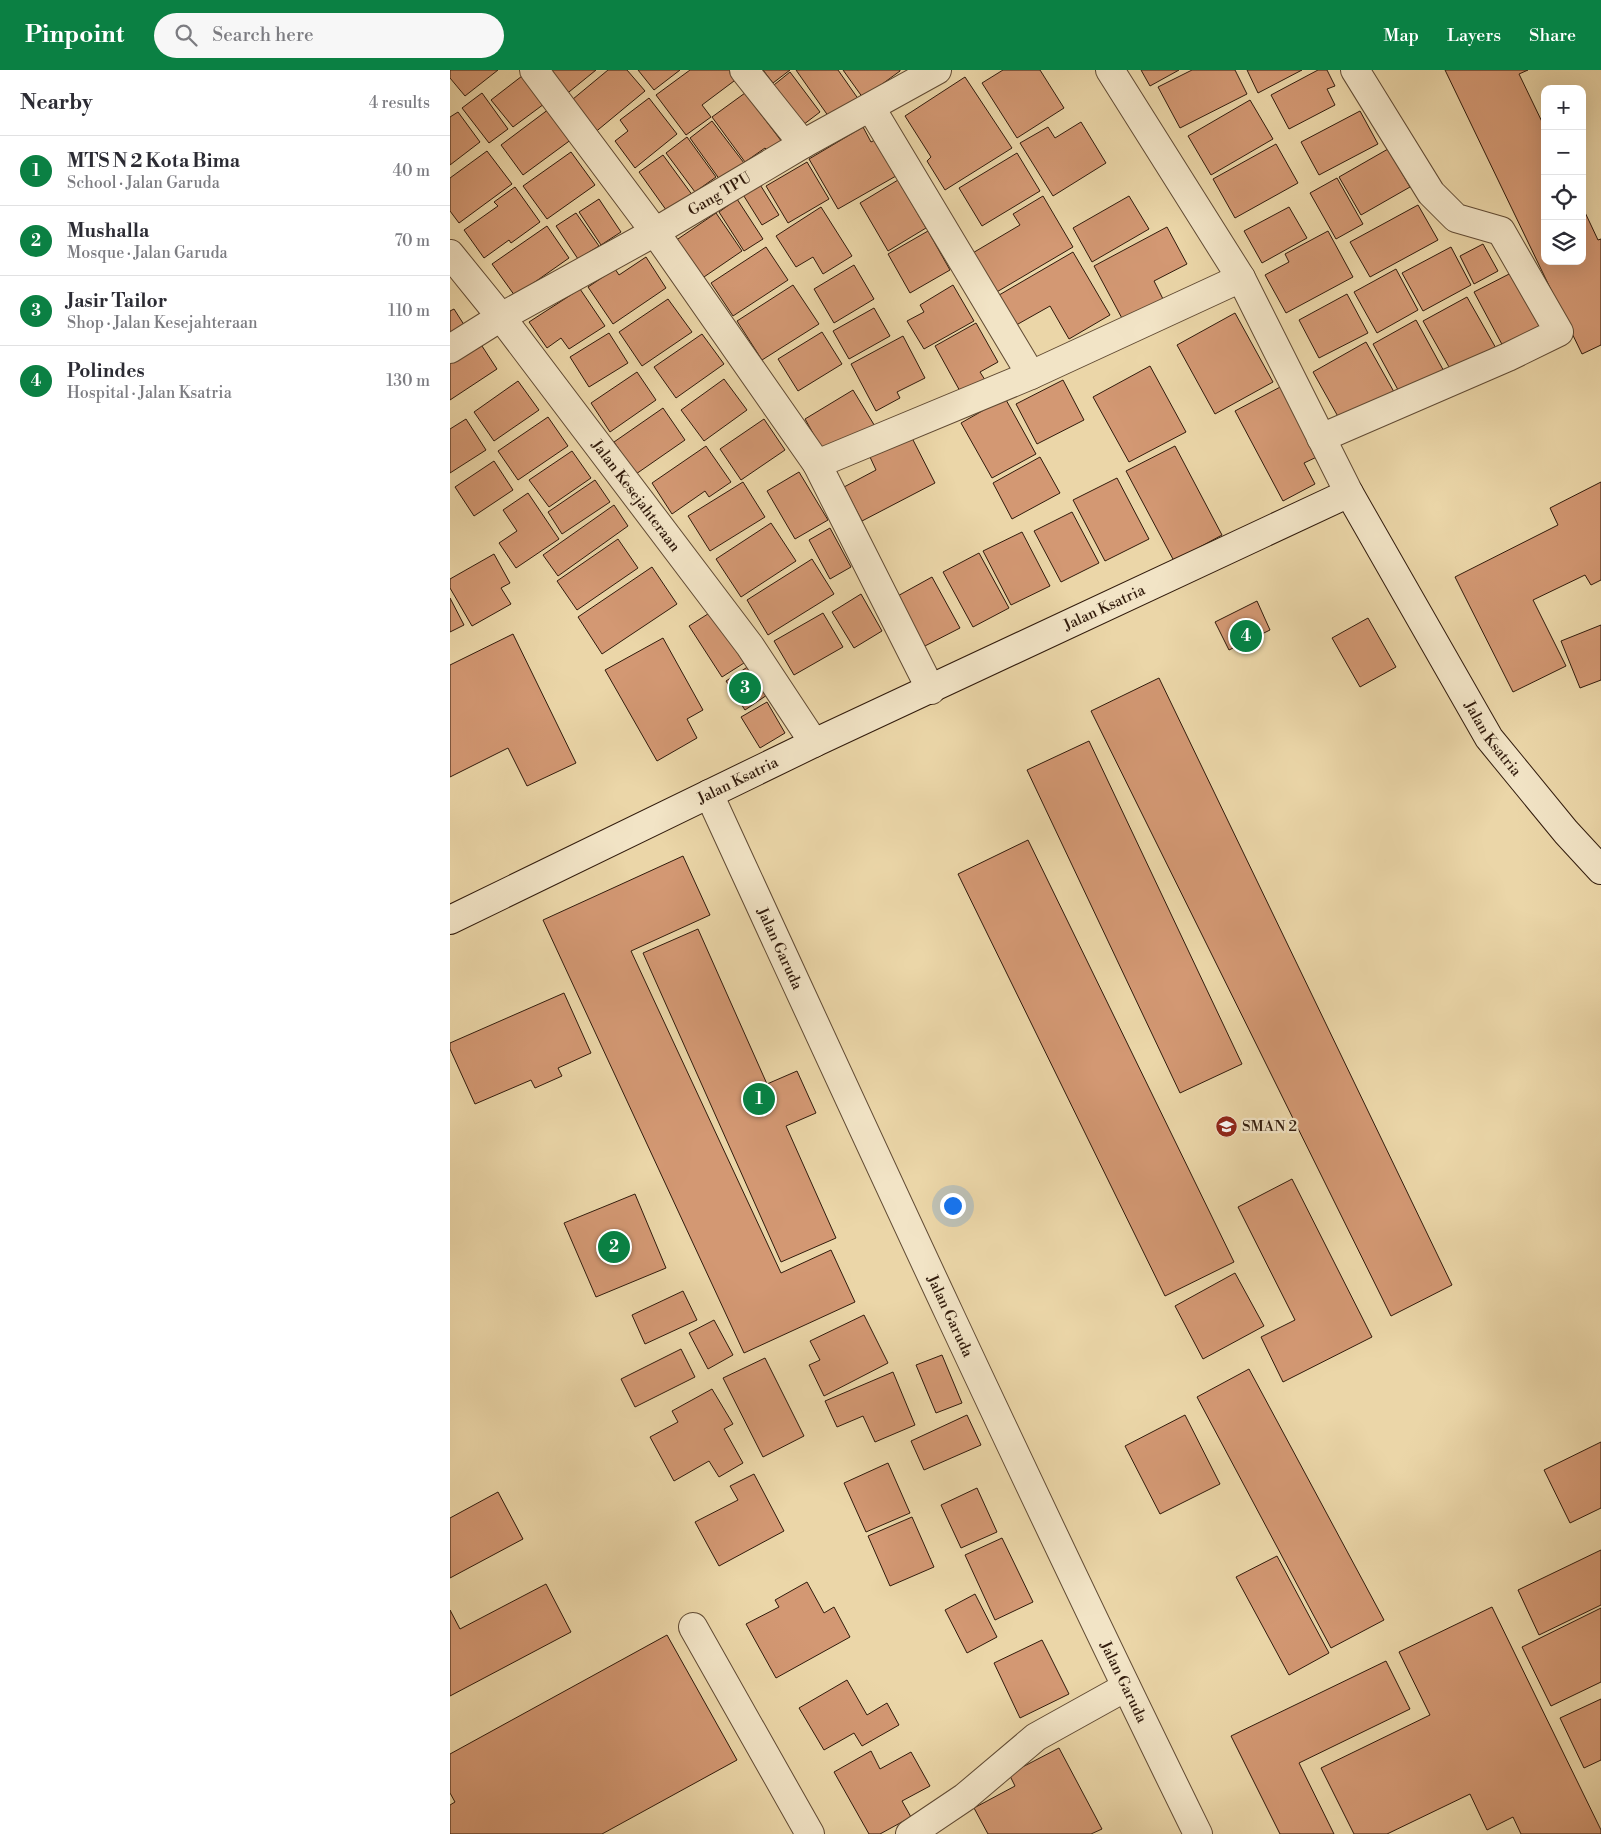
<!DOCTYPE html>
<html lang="en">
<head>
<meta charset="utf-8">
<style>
  body { margin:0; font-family:"Libre Bodoni",serif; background:#f7f7f7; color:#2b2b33 }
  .controls { position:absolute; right:15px; top:15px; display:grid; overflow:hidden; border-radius:10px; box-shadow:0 5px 20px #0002 }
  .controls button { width:45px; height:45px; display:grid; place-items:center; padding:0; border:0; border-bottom:1px solid #e1e1e2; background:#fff; color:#2b2b33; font:25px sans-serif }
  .you { position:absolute; left:502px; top:1135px; width:18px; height:18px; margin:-12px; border:4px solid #fff; border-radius:50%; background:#1a73e8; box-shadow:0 0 0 8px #1a73e833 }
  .badge { display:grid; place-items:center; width:32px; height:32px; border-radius:50%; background:#0b8043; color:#fff; font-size:16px; font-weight:700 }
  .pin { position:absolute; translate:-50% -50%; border:2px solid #fff; box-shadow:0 1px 5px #0006 }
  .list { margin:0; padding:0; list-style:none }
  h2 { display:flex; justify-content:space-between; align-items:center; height:65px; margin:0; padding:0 20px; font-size:21px }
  h2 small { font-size:16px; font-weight:400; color:#7c7c81 }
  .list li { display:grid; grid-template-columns:32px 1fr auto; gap:15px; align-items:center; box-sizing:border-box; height:70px; padding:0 20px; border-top:1px solid #e1e1e2 }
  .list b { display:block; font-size:19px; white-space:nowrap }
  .list p { margin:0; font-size:16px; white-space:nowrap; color:#7c7c81 }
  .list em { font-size:16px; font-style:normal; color:#7c7c81 }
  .icon { flex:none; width:28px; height:28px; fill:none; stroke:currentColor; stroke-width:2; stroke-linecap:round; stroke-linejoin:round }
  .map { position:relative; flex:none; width:1151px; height:1764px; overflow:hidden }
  header { display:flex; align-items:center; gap:30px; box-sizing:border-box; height:70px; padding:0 25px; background:#0b8043; color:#fff }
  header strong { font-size:24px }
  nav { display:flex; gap:28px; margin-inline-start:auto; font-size:18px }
  .search { width:350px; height:45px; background:#f7f7f7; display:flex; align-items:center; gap:12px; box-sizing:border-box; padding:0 18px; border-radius:28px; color:#7c7c81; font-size:19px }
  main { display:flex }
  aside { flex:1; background:#fff }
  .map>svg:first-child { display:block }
</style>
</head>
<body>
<header>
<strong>Pinpoint</strong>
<div class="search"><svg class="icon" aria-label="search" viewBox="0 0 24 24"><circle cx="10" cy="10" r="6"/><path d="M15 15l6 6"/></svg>Search here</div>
<nav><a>Map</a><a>Layers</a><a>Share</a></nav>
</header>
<main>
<aside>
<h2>Nearby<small>4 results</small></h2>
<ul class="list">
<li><span class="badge">1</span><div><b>MTS N 2 Kota Bima</b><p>School · Jalan Garuda</p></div><em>40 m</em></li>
<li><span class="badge">2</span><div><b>Mushalla</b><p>Mosque · Jalan Garuda</p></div><em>70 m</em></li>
<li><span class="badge">3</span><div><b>Jasir Tailor</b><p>Shop · Jalan Kesejahteraan</p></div><em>110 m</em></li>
<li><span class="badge">4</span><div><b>Polindes</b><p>Hospital · Jalan Ksatria</p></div><em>130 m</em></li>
</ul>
</aside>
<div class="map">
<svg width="1151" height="1764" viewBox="0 0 1151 1764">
  <rect width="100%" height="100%" fill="#ebd6a8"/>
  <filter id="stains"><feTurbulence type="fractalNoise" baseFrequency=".004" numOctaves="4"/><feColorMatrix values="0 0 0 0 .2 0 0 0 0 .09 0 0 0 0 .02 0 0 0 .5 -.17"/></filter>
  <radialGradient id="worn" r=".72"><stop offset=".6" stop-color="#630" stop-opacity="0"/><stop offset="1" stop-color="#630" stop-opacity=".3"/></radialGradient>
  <g fill="#d39873" stroke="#311b0c">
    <path d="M0 0H48L15 26 0 8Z"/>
    <path d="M93 0H146L114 26Z"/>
    <path d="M158 0H177L195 21 143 64 117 34Z"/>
    <path d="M188 0H230L204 20Z"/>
    <path d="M240 0H282L288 8 252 35 261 47 236 65 206 25Z"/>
    <path d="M313 0H340L323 13Z"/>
    <path d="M346 0H388L409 30 381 50Z"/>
    <path d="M393 0H450V1L413 28Z"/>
    <path d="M553 0H590L614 38 567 68 532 13Z"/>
    <path d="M691 0H729L700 16Z"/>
    <path d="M742 0H785L797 24 730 58 708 17Z"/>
    <path d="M797 0H852L808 23Z"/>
    <path d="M868 0H877L885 16 877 19 885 35 839 59 821 25Z"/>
    <path d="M995 0H1078L1069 4 1095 58V191H1132V136L1148 170 1151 169V275L1132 284Z"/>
    <path d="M340 2 370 42 349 58 319 19Z"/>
    <path d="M72 6 94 34 63 57 41 30Z"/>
    <path d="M515 7 562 78 495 120 477 91 481 87 455 46Z"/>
    <path d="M32 23 58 59 39 73 12 38Z"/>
    <path d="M295 23 332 72 319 82 315 78 295 92 262 47Z"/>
    <path d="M199 28 227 64 185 98 165 71 178 61 170 50Z"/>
    <path d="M800 30 823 69 761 105 738 66Z"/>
    <path d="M99 39 122 69 73 105 51 75Z"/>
    <path d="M910 41 928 74 869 105 851 72Z"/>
    <path d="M8 42 30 72 0 95V47Z"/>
    <path d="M262 51 294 93 270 110 240 68Z"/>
    <path d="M631 52 656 93 603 126 570 73 598 57 605 68Z"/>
    <path d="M413 57 421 72 425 70 446 106 388 139 359 89Z"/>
    <path d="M237 67 266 107 245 122 216 83Z"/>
    <path d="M826 74 848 113 785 148 763 109Z"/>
    <path d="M938 79 960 117 911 145 889 107Z"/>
    <path d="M37 81 62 114 9 153 0 141V108Z"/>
    <path d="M121 82 145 115 97 149 73 116Z"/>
    <path d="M567 83 590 121 532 156 509 118Z"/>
    <path d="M213 85 243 126 219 144 189 102Z"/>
    <path d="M357 92 379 129 338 153 316 116Z"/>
    <path d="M887 108 913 154 886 169 860 123Z"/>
    <path d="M448 110 476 158 438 181 410 133Z"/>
    <path d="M309 113 329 145 312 155 292 123Z"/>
    <path d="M65 117 90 152 61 173 59 170 34 188 14 160 48 136 44 132Z"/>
    <path d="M593 126 623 177 545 223 521 184 570 155 563 144Z"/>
    <path d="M679 126 699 159 642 192 623 158Z"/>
    <path d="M149 129 171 162 151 175 129 142Z"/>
    <path d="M287 129 313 169 294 181 269 142Z"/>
    <path d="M968 135 988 170 920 207 900 172Z"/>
    <path d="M371 137 402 186 373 204 363 187 346 197 326 166Z"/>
    <path d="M839 137 857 168 812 193 794 161Z"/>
    <path d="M126 143 149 176 128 189 106 156Z"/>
    <path d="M266 143 292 181 251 209 225 171Z"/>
    <path d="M97 156 119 188 65 226 42 194Z"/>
    <path d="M717 157 737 194 704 211 714 231 674 252 644 196Z"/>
    <path d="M478 161 500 200 460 223 438 184Z"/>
    <path d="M878 161 903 207 836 243 815 205 839 192 835 184Z"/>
    <path d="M1033 174 1048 201 1024 214 1010 186Z"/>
    <path d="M316 177 338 210 283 246 261 213Z"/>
    <path d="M1001 177 1021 215 973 241 952 203Z"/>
    <path d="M623 182 660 245 619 269 600 236 561 258 544 228Z"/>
    <path d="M196 187 216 218 163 254 138 217 165 199 169 205Z"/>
    <path d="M404 195 424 229 384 253 364 219Z"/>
    <path d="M946 199 968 240 927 263 904 222Z"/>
    <path d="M1065 201 1095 260 1055 280 1024 222Z"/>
    <path d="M343 215 369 254 312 290 287 251Z"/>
    <path d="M503 215 524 251 474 279 457 251 474 242 470 235Z"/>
    <path d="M130 219 155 256 119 279 111 268 97 278 79 252Z"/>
    <path d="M897 224 918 263 869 288 849 250Z"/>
    <path d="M1017 227 1047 280 1003 304 973 251Z"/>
    <path d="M218 229 242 262 192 296 169 262Z"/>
    <path d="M424 238 440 266 399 289 383 261Z"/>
    <path d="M4 239 18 261 0 272V241Z"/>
    <path d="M785 243 823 312 765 344 727 275Z"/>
    <path d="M966 250 996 305 953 329 923 274Z"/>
    <path d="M526 253 548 292 530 302 535 310 511 323 485 276Z"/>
    <path d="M372 262 392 294 348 321 328 289Z"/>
    <path d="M159 263 178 293 139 317 120 287Z"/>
    <path d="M252 264 274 294 226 328 204 297Z"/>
    <path d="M453 266 475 308 447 322 450 328 426 341 401 294Z"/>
    <path d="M916 272 948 329 895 359 863 302Z"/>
    <path d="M30 273 47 299 0 330V292Z"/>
    <path d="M700 296 736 362 679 392 643 327Z"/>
    <path d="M187 302 206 330 160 362 141 333Z"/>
    <path d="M274 309 297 340 254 371 231 340Z"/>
    <path d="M613 310 634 350 587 374 566 334Z"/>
    <path d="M68 311 89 340 44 371 24 342Z"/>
    <path d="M834 315 871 385 854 393 865 414 833 431 785 341Z"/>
    <path d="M403 320 426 358 373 381 355 349Z"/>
    <path d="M555 328 586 384 542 408 511 353Z"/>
    <path d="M213 338 235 370 186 404 164 372Z"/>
    <path d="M98 347 118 376 68 410 48 381Z"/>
    <path d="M16 349 36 380 0 403V359Z"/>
    <path d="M314 349 335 380 291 410 270 379Z"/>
    <path d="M461 366 485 413 412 451 394 417 426 400 420 387Z"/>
    <path d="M256 376 281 412 259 427 255 421 222 444 202 413Z"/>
    <path d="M725 376 772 465 724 491 676 401Z"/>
    <path d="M122 381 141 408 99 437 79 410Z"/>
    <path d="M590 387 610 423 562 449 543 413Z"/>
    <path d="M44 391 63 420 24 446 5 417Z"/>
    <path d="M349 402 378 450 345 469 317 421Z"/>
    <path d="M667 408 699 469 655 491 623 430Z"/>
    <path d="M145 410 160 432 112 464 98 442Z"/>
    <path d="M293 412 315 447 260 481 238 446Z"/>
    <path d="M1151 412V510L1141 515 1135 505 1083 530 1116 596 1063 622 1005 507 1108 455 1100 438Z"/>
    <path d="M78 423 109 469 66 498 49 473 67 461 53 440Z"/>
    <path d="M164 435 178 456 108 506 93 485Z"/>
    <path d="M622 442 649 493 611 512 584 461Z"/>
    <path d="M321 453 346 491 291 527 266 489Z"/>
    <path d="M380 458 401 497 380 509 359 470Z"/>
    <path d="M572 462 600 516 561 535 533 481Z"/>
    <path d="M168 469 188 498 127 540 107 511Z"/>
    <path d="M529 483 559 538 523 557 493 502Z"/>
    <path d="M44 484 60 513 51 518 61 534 22 556 0 518V509Z"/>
    <path d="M362 489 384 524 318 565 297 530Z"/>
    <path d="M202 497 227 534 152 584 128 547Z"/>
    <path d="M482 507 510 558 471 578 444 528Z"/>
    <path d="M411 524 432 561 404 578 382 542Z"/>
    <path d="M0 528 14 555 0 562Z"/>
    <path d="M807 531 820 560 779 580 765 552Z"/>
    <path d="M261 542 294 593 272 607 239 556Z"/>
    <path d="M373 543 393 577 344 605 324 571Z"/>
    <path d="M918 548 946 597 910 617 882 568Z"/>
    <path d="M1151 555V610L1130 618 1111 571Z"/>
    <path d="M63 564 126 693 77 716 58 678 0 707V595Z"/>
    <path d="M213 568 253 640 237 649 247 668 207 691 155 600Z"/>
    <path d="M299 596 317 625 295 640 276 611Z"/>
    <path d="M709 608 1002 1215 941 1246 641 641Z"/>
    <path d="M317 632 335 663 310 678 291 647Z"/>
    <path d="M639 671 792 994 730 1023 577 700Z"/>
    <path d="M578 770 784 1192 715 1226 508 804Z"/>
    <path d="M233 786 260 845 181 881 331 1203 381 1180 405 1232 294 1283 93 850Z"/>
    <path d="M248 859 317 1014 347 1001 366 1043 336 1056 386 1168 331 1192 193 883Z"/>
    <path d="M114 923 141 983 108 998 112 1006 85 1018 81 1010 25 1034 0 979V973Z"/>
    <path d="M842 1109 922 1267 833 1312 811 1267 845 1250 788 1137Z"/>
    <path d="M185 1124 216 1198 146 1227 114 1153Z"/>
    <path d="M785 1203 814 1256 753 1289 725 1236Z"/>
    <path d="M233 1221 247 1250 195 1274 182 1245Z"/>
    <path d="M414 1245 438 1293 374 1326 359 1295 370 1290 360 1271Z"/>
    <path d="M264 1250 283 1285 258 1299 239 1263Z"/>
    <path d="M231 1279 245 1307 185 1337 171 1309Z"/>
    <path d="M492 1285 512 1333 486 1343 466 1295Z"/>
    <path d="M315 1288 354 1366 313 1387 273 1308Z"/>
    <path d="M799 1299 934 1550 881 1578 747 1327Z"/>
    <path d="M443 1302 465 1355 425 1372 413 1346 387 1357 375 1331Z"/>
    <path d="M262 1319 283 1354 274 1359 293 1393 269 1407 259 1391 224 1411 200 1367 228 1352 222 1341Z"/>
    <path d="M517 1345 531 1375 474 1400 461 1371Z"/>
    <path d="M735 1345 770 1414 710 1444 675 1376Z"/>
    <path d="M1151 1372V1438L1120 1453 1094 1400Z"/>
    <path d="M438 1393 460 1443 416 1462 394 1413Z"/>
    <path d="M304 1404 334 1461 269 1496 245 1452 288 1430 280 1416Z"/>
    <path d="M527 1418 547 1462 511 1478 491 1435Z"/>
    <path d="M48 1422 73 1469 0 1508V1448Z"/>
    <path d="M462 1447 484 1497 440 1516 418 1466Z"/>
    <path d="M552 1468 583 1532 545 1550 515 1485Z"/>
    <path d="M1151 1480V1535L1089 1565 1068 1520Z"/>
    <path d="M827 1486 879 1583 839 1605 786 1507Z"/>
    <path d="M357 1512 374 1543 384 1537 400 1567 326 1608 296 1554 329 1537 325 1530Z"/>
    <path d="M96 1514 121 1562 0 1626V1540L10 1559Z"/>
    <path d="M525 1524 547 1567 517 1583 495 1540Z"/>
    <path d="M1042 1537 1151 1760V1764H1071L1063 1747 1037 1760 1020 1724 937 1764H904L871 1698 980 1645 949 1582Z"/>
    <path d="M1151 1538V1612L1101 1636 1072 1577Z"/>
    <path d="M217 1565 287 1690 152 1764H0V1735L5 1732 0 1723V1684Z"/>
    <path d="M592 1570 619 1624 570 1648 544 1593Z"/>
    <path d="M936 1591 960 1639 849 1693 884 1764H830L781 1666Z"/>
    <path d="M397 1610 417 1645 437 1633 449 1655 412 1676 404 1663 374 1680 349 1638Z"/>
    <path d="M1151 1629V1690L1134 1698 1110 1648Z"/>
    <path d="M609 1678 652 1759 641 1764H538L524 1738 565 1716 559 1704Z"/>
    <path d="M421 1681 430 1699 461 1682 480 1716 452 1731 461 1747 430 1764H419L384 1702Z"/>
  </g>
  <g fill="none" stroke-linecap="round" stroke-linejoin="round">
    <defs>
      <g id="street">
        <path d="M84 0 205 162 367 394 481 620"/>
        <path d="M294 0 353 74"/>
        <path d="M660 0 791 208 899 423"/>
        <path d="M421 38 581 305"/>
        <path id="s1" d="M0 184 51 247 300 576 364 673"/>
        <path id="s2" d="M0 279 51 247 205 162 353 74 487 0"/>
        <path d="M871 368 1058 287 1109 262 1051 161 1006 148 981 123 905 0"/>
        <path d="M367 394 581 305 791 208"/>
        <path id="s3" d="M259 724C419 1072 579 1420 748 1764"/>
        <path d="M243 1557 360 1764"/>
        <path d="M460 1764 515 1727 586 1667 676 1617"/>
      </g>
      <g id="secondary">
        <path id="s4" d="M0 850 364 673 899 423 1039 668 1116 762 1151 800"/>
      </g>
    </defs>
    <use href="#street" stroke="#604a33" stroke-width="30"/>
    <use href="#secondary" stroke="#311b0c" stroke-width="30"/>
    <use href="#street" stroke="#f2e4c6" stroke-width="28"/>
    <use href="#secondary" stroke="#f2e4c6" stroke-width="28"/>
  </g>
  <defs>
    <symbol id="school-disc" viewBox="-11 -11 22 22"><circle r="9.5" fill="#8f2418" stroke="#f2e4c6"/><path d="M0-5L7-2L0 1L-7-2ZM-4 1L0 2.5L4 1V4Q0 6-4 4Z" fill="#fff"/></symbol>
  </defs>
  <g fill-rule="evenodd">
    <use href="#school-disc" x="764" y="1044" width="25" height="25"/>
  </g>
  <g text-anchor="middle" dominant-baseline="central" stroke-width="4.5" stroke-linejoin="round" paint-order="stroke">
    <g font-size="15" fill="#311b0c" stroke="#f2e4c6">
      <text stroke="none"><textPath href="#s2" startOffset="311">Gang TPU</textPath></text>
      <text stroke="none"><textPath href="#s1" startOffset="305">Jalan Kesejahteraan</textPath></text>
      <text stroke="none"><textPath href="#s4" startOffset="725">Jalan Ksatria</textPath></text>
      <text stroke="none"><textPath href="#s4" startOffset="1280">Jalan Ksatria</textPath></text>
      <text stroke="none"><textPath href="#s4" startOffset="320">Jalan Ksatria</textPath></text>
      <text stroke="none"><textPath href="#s3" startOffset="170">Jalan Garuda</textPath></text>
      <text stroke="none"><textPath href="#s3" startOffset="575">Jalan Garuda</textPath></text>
      <text stroke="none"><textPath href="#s3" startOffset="980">Jalan Garuda</textPath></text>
    </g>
    <g font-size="15" fill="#311b0c" stroke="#f2e4c6" text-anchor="start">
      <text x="792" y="1056">SMAN 2</text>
    </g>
  </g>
  <rect width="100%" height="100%" filter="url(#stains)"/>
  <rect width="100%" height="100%" fill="url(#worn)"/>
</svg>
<div class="controls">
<button>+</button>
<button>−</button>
<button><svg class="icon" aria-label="locate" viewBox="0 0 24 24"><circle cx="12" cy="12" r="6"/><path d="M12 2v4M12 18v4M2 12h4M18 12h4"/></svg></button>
<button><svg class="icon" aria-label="layers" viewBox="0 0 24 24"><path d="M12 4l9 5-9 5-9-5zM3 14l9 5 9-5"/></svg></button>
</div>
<div class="you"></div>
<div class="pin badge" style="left:309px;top:1029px">1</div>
<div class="pin badge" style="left:164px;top:1177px">2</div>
<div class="pin badge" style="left:295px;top:618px">3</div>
<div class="pin badge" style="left:796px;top:566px">4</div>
</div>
</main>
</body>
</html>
